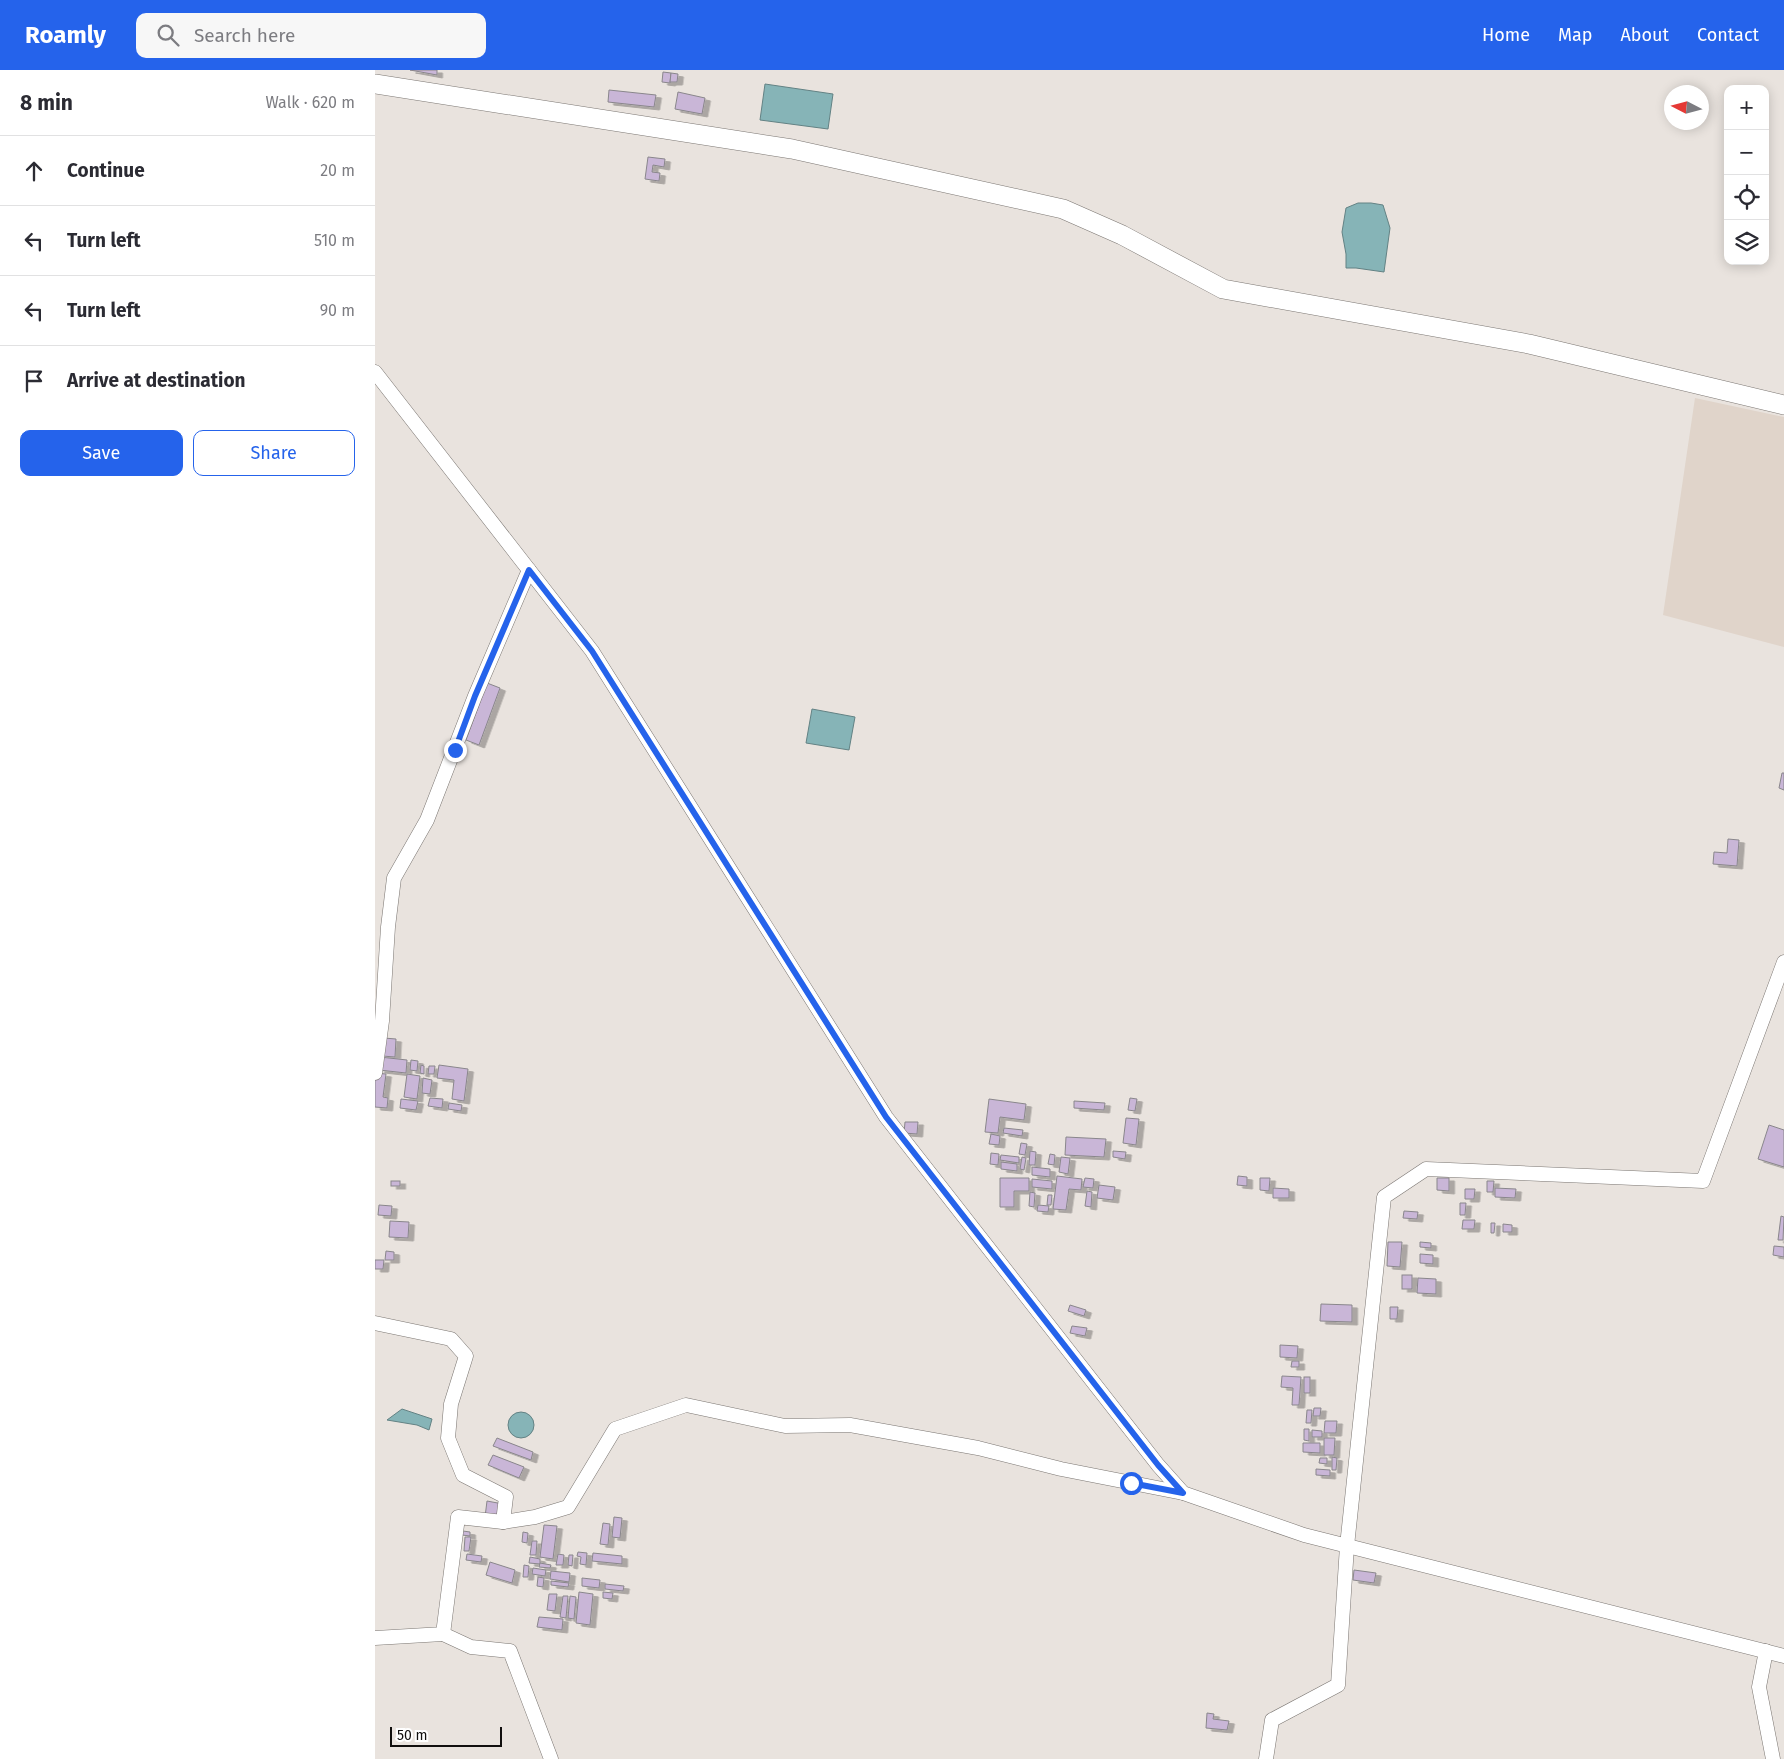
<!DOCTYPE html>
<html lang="en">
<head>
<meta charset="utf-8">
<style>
  body { margin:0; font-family:"Fira Sans",sans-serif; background:#f7f7f7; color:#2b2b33 }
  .controls { position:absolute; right:15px; top:15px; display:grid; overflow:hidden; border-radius:10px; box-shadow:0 2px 12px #0003 }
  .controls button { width:45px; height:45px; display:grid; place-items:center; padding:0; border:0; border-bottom:1px solid #e1e1e2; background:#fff; color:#2b2b33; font:25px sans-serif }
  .compass { position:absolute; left:1289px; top:15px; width:45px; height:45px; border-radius:50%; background:#fff; box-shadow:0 2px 12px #0003; rotate:276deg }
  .scale { position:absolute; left:15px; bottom:12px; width:112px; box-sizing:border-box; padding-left:5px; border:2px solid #110f0e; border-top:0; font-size:14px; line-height:18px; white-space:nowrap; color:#110f0e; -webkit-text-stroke:4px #fff; paint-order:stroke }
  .stop { position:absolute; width:15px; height:15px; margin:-11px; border:4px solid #2563eb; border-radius:50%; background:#fff }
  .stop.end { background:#2563eb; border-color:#fff; box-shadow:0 1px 5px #0008 }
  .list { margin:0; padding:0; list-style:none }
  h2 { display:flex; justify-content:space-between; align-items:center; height:65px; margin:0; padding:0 20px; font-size:21px }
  h2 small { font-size:16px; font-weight:400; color:#7c7c81 }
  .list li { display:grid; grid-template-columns:32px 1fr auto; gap:15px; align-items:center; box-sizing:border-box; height:70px; padding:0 20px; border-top:1px solid #e1e1e2 }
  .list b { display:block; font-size:19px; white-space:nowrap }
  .list em { font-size:16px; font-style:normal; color:#7c7c81 }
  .actions { display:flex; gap:10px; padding:15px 20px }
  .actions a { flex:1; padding:11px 0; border:1px solid #2563eb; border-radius:10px; text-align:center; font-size:18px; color:#2563eb }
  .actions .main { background:#2563eb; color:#fff }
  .icon { flex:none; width:28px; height:28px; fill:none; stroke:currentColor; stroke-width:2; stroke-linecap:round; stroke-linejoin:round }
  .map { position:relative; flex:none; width:1409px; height:1689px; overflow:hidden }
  header { display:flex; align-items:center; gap:30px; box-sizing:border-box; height:70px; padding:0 25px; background:#2563eb; color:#fff }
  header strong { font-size:24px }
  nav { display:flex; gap:28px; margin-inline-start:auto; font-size:18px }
  .search { width:350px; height:45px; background:#f7f7f7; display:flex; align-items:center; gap:12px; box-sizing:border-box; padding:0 18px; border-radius:10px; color:#7c7c81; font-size:19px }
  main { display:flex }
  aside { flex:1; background:#fff }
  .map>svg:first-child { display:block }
</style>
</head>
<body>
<header>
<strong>Roamly</strong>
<div class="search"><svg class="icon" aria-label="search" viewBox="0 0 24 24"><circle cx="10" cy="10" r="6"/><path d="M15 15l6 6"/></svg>Search here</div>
<nav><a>Home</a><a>Map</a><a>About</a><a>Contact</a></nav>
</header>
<main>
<aside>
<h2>8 min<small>Walk · 620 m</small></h2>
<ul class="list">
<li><svg class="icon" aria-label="ahead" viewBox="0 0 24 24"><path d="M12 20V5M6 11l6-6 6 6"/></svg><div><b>Continue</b></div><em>20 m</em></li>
<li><svg class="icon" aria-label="left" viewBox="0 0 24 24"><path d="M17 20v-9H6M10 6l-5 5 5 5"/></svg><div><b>Turn left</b></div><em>510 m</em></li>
<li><svg class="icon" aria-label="left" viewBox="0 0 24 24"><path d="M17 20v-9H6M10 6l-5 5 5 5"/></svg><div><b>Turn left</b></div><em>90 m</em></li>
<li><svg class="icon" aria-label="arrive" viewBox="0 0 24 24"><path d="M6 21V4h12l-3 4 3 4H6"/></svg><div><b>Arrive at destination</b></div></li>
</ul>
<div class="actions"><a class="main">Save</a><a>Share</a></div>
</aside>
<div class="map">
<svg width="1409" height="1689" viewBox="0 0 1409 1689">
  <defs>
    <filter id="shadow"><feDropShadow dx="5.5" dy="3" stdDeviation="0" flood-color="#0004"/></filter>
  </defs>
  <rect width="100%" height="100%" fill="#e9e3de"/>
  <path fill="#e0d4ca" d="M1320 328 1409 347V577L1288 545Z"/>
  <g fill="#86b4b7" stroke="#638284">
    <path d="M390 14 458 24 453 59 385 50Z"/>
    <path d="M983 133H996L1008 135 1015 158 1009 202 981 198H971V184L967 162 971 138Z"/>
    <path d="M437 639 480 647 474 680 431 673Z"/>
    <path d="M27 1339 57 1349 54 1360 42 1355 12 1350Z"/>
    <circle cx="146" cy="1355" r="13"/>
  </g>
  <g fill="#c9b6d7" stroke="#89868b" filter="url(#shadow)">
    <path d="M35 0H62V5Z"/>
    <path d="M288 2 296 3 295 13 287 12Z"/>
    <path d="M296 3 303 4 302 12H295Z"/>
    <path d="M234 20 281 25 279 37 233 32Z"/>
    <path d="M303 22 330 28 327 44 300 39Z"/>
    <path d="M273 87 290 89 289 97 278 95 277 102 285 103 284 111 270 109Z"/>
    <path d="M112 613 125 618 104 675 91 670Z"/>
    <path d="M1407 703H1409V720L1404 718Z"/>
    <path d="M1353 769 1364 770 1362 796 1338 794 1339 782 1352 783Z"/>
    <path d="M9 968 21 969 20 987 7 986Z"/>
    <path d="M5 987 32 990 31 1003 4 1000Z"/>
    <path d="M36 990 43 991 42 1001 35 1000Z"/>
    <path d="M46 995 49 996V1004L45 1003Z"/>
    <path d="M64 995 93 999 89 1031 77 1029 79 1010 62 1008Z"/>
    <path d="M54 996H60L59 1004H53Z"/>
    <path d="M0 1003 11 1004 8 1027 13 1028 12 1038 0 1037Z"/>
    <path d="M32 1004 45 1006 42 1029 29 1027Z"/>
    <path d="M48 1008 57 1010 55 1024 47 1023Z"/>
    <path d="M55 1028 68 1029 67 1038 53 1036Z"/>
    <path d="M755 1028 762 1029 760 1041 753 1040Z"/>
    <path d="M26 1029 43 1031 41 1040 25 1038Z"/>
    <path d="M614 1029 651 1034 649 1050 625 1047 623 1063 610 1062Z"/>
    <path d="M699 1031 730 1033 729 1040 699 1038Z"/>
    <path d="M74 1033 87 1035 86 1041 73 1039Z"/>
    <path d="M751 1048 764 1049 761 1075 748 1073Z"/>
    <path d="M530 1052H543L542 1064 529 1063Z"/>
    <path d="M1394 1055 1409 1060V1097L1383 1089Z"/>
    <path d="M629 1058 648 1060 647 1066 628 1063Z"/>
    <path d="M616 1064 625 1066 624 1075 614 1074Z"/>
    <path d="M691 1067 731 1069 729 1087 690 1085Z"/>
    <path d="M646 1073 652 1074 650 1085 644 1084Z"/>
    <path d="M655 1081 661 1082 660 1095H654Z"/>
    <path d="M738 1081 751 1082 750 1089 738 1087Z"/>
    <path d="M616 1083 624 1084 623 1095 615 1094Z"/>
    <path d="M675 1084 680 1085 679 1095 673 1094Z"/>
    <path d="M626 1085 644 1087V1093L625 1090Z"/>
    <path d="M647 1087 651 1088 649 1100 645 1099Z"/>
    <path d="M686 1087 695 1088 693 1104 684 1102Z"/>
    <path d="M626 1092 642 1094V1101L626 1099Z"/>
    <path d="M657 1097 675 1099V1107L657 1105Z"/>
    <path d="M682 1106 707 1109 706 1120 694 1119 691 1140 678 1139Z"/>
    <path d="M863 1106 872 1107V1116L862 1115Z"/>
    <path d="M625 1108H654V1121H639V1137H625Z"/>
    <path d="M710 1108 719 1109 718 1118 708 1117Z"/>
    <path d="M885 1108H895L894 1121 885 1120Z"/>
    <path d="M1062 1108H1074V1121L1062 1120Z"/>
    <path d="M657 1109 677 1111V1119L657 1117Z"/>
    <rect x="16" y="1111" width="9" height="5"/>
    <path d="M1112 1111H1119L1118 1122H1112Z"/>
    <path d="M724 1115 740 1117 738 1130 722 1128Z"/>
    <path d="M898 1118 914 1119V1128H898Z"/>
    <path d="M1120 1118 1141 1119 1140 1128 1120 1127Z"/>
    <path d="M1090 1119H1100L1099 1129H1090Z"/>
    <path d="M712 1121 717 1122 716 1137 710 1136Z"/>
    <path d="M655 1122 660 1123 659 1137 654 1136Z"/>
    <path d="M673 1125H677L676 1135H672Z"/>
    <path d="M1085 1133H1091L1090 1145H1085Z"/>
    <path d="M4 1135 17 1136 16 1146 3 1145Z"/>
    <path d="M663 1135 674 1136 673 1142 662 1141Z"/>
    <path d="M1029 1141 1043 1142 1042 1149 1028 1148Z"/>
    <path d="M1406 1146 1409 1147 1408 1170H1403Z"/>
    <path d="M1088 1150H1100L1099 1159H1087Z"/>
    <path d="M15 1151 34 1152 33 1168 14 1167Z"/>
    <path d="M1116 1153H1120L1119 1163H1116Z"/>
    <path d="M1128 1154 1137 1155V1162H1128Z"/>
    <path d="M1013 1172H1027L1025 1197 1012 1196Z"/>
    <path d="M1045 1172 1056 1173V1178L1045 1177Z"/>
    <path d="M1399 1176 1409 1177V1187L1398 1185Z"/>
    <path d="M11 1181 19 1182V1190H10Z"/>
    <path d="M1045 1184 1058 1185V1194L1045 1193Z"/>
    <path d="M0 1190H9L8 1199H0Z"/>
    <rect x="1027" y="1205" width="10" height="14"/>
    <path d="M1043 1208 1061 1209V1224L1042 1223Z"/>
    <path d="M946 1234 977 1235V1252L945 1251Z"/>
    <path d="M695 1235 711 1240 709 1246 693 1241Z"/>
    <path d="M1015 1237H1023L1022 1249H1015Z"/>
    <path d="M697 1256 712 1258 710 1266 695 1263Z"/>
    <path d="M905 1275 923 1276 922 1288 905 1287Z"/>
    <path d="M917 1291H924V1297H916Z"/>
    <path d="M907 1306 926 1307 924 1335H917L918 1318 906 1317Z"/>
    <rect x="929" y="1307" width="6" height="16"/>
    <path d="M939 1338H946L945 1346H938Z"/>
    <path d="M932 1340H937L936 1353H931Z"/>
    <path d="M950 1351H962L961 1363H949Z"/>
    <path d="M929 1359H934V1371L929 1370Z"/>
    <path d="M937 1360 947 1361V1367H937Z"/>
    <path d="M122 1368 158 1382 156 1390 118 1376Z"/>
    <path d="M949 1368H960L959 1385H949Z"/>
    <path d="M928 1373H945V1383L928 1382Z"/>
    <path d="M118 1385 149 1397 144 1408 113 1395Z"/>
    <path d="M957 1387 962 1388 961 1400H957Z"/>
    <path d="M945 1388H952V1394L944 1393Z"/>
    <path d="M941 1399 955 1400V1406L941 1405Z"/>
    <path d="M112 1431 128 1434 126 1449 110 1447Z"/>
    <path d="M239 1447 247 1448 245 1468 237 1467Z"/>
    <path d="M228 1453 235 1454 233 1475 225 1474Z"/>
    <path d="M169 1455 182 1456 178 1489 165 1487Z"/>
    <path d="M88 1461 95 1462V1466L87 1465Z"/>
    <path d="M148 1462 153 1463 152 1473 147 1472Z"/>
    <path d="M90 1467H96L94 1481H89Z"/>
    <path d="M157 1471H162L161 1485H155Z"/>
    <path d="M203 1482 212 1483 211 1495 205 1494 206 1487 202 1486Z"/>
    <path d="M218 1483 247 1486V1494L217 1491Z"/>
    <path d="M92 1484 107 1486 106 1492 91 1490Z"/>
    <path d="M183 1484 189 1485 188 1495H181Z"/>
    <path d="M194 1485H198L197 1496 193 1495Z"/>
    <path d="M155 1487 165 1489V1494L154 1493Z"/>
    <path d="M115 1492 140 1500 137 1513 111 1505Z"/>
    <path d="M165 1493 176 1495 175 1498 164 1497Z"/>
    <path d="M149 1495 154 1496 153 1507H148Z"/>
    <path d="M158 1498 171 1500 170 1506 157 1504Z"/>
    <path d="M979 1500 1001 1503 999 1513 978 1510Z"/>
    <path d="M176 1501 195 1503 194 1512 175 1509Z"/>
    <path d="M163 1507 169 1508 168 1517 162 1516Z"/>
    <path d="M207 1508 225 1510 224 1518 207 1516Z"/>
    <path d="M176 1511 194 1513 193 1517 176 1515Z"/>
    <path d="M230 1514 249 1516 248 1521 230 1519Z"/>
    <path d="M204 1522 218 1524 215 1555 201 1553Z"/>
    <path d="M228 1522 238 1523 237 1529 228 1528Z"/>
    <path d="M174 1524H182L180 1541 172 1540Z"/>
    <path d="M188 1526H193L191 1548 185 1547Z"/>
    <path d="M195 1526 201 1527 199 1549 193 1548Z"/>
    <path d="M164 1547 188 1549 187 1560 162 1557Z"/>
    <path d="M832 1643 839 1644 838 1649 854 1651 852 1660 831 1658Z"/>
  </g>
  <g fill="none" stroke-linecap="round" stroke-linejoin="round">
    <defs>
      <g id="street">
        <path d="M0 302 217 581 511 1047 783 1395 808 1423 929 1465 1409 1586"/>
        <path d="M0 1003 7 951 13 857 19 808 52 750 100 626 154 500"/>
        <path d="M0 1253 76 1269 91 1286 76 1334 73 1368 88 1405 131 1427 128 1452"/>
        <path d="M68 1564 96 1577 135 1581 176 1689"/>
        <path d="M0 1568 68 1564 83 1447 128 1452 160 1447 193 1437 240 1359 311 1335 410 1356 475 1355 603 1378 686 1399 808 1423"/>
        <path d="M1391 1581 1384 1617 1398 1689"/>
        <path d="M891 1689 897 1650 963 1615 972 1476 1009 1127 1051 1099 1328 1111 1409 892"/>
      </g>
      <path id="secondary" d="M0 14 417 79 688 139 747 165 848 219 1154 274 1409 335"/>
    </defs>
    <use href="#street" stroke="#7b7672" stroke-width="15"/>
    <use href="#secondary" stroke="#7b7672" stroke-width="20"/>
    <use href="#street" stroke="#fff" stroke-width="14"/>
    <use href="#secondary" stroke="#fff" stroke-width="19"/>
  </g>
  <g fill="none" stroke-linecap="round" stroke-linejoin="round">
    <path stroke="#2563eb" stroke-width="6" d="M80 680 100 626 154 500 217 581 511 1047 783 1395 808 1423 756 1413"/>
  </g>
</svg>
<div class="controls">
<button>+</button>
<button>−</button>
<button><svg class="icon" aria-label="locate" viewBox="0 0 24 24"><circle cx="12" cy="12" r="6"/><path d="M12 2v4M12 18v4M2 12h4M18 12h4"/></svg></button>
<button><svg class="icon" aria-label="layers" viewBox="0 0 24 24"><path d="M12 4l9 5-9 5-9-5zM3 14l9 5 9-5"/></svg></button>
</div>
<svg class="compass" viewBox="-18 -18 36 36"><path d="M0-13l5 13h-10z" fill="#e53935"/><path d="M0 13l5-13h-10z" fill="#7c7c81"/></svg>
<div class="scale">50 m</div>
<div class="stop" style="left:756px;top:1413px"></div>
<div class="stop end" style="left:80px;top:680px"></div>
</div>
</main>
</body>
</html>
